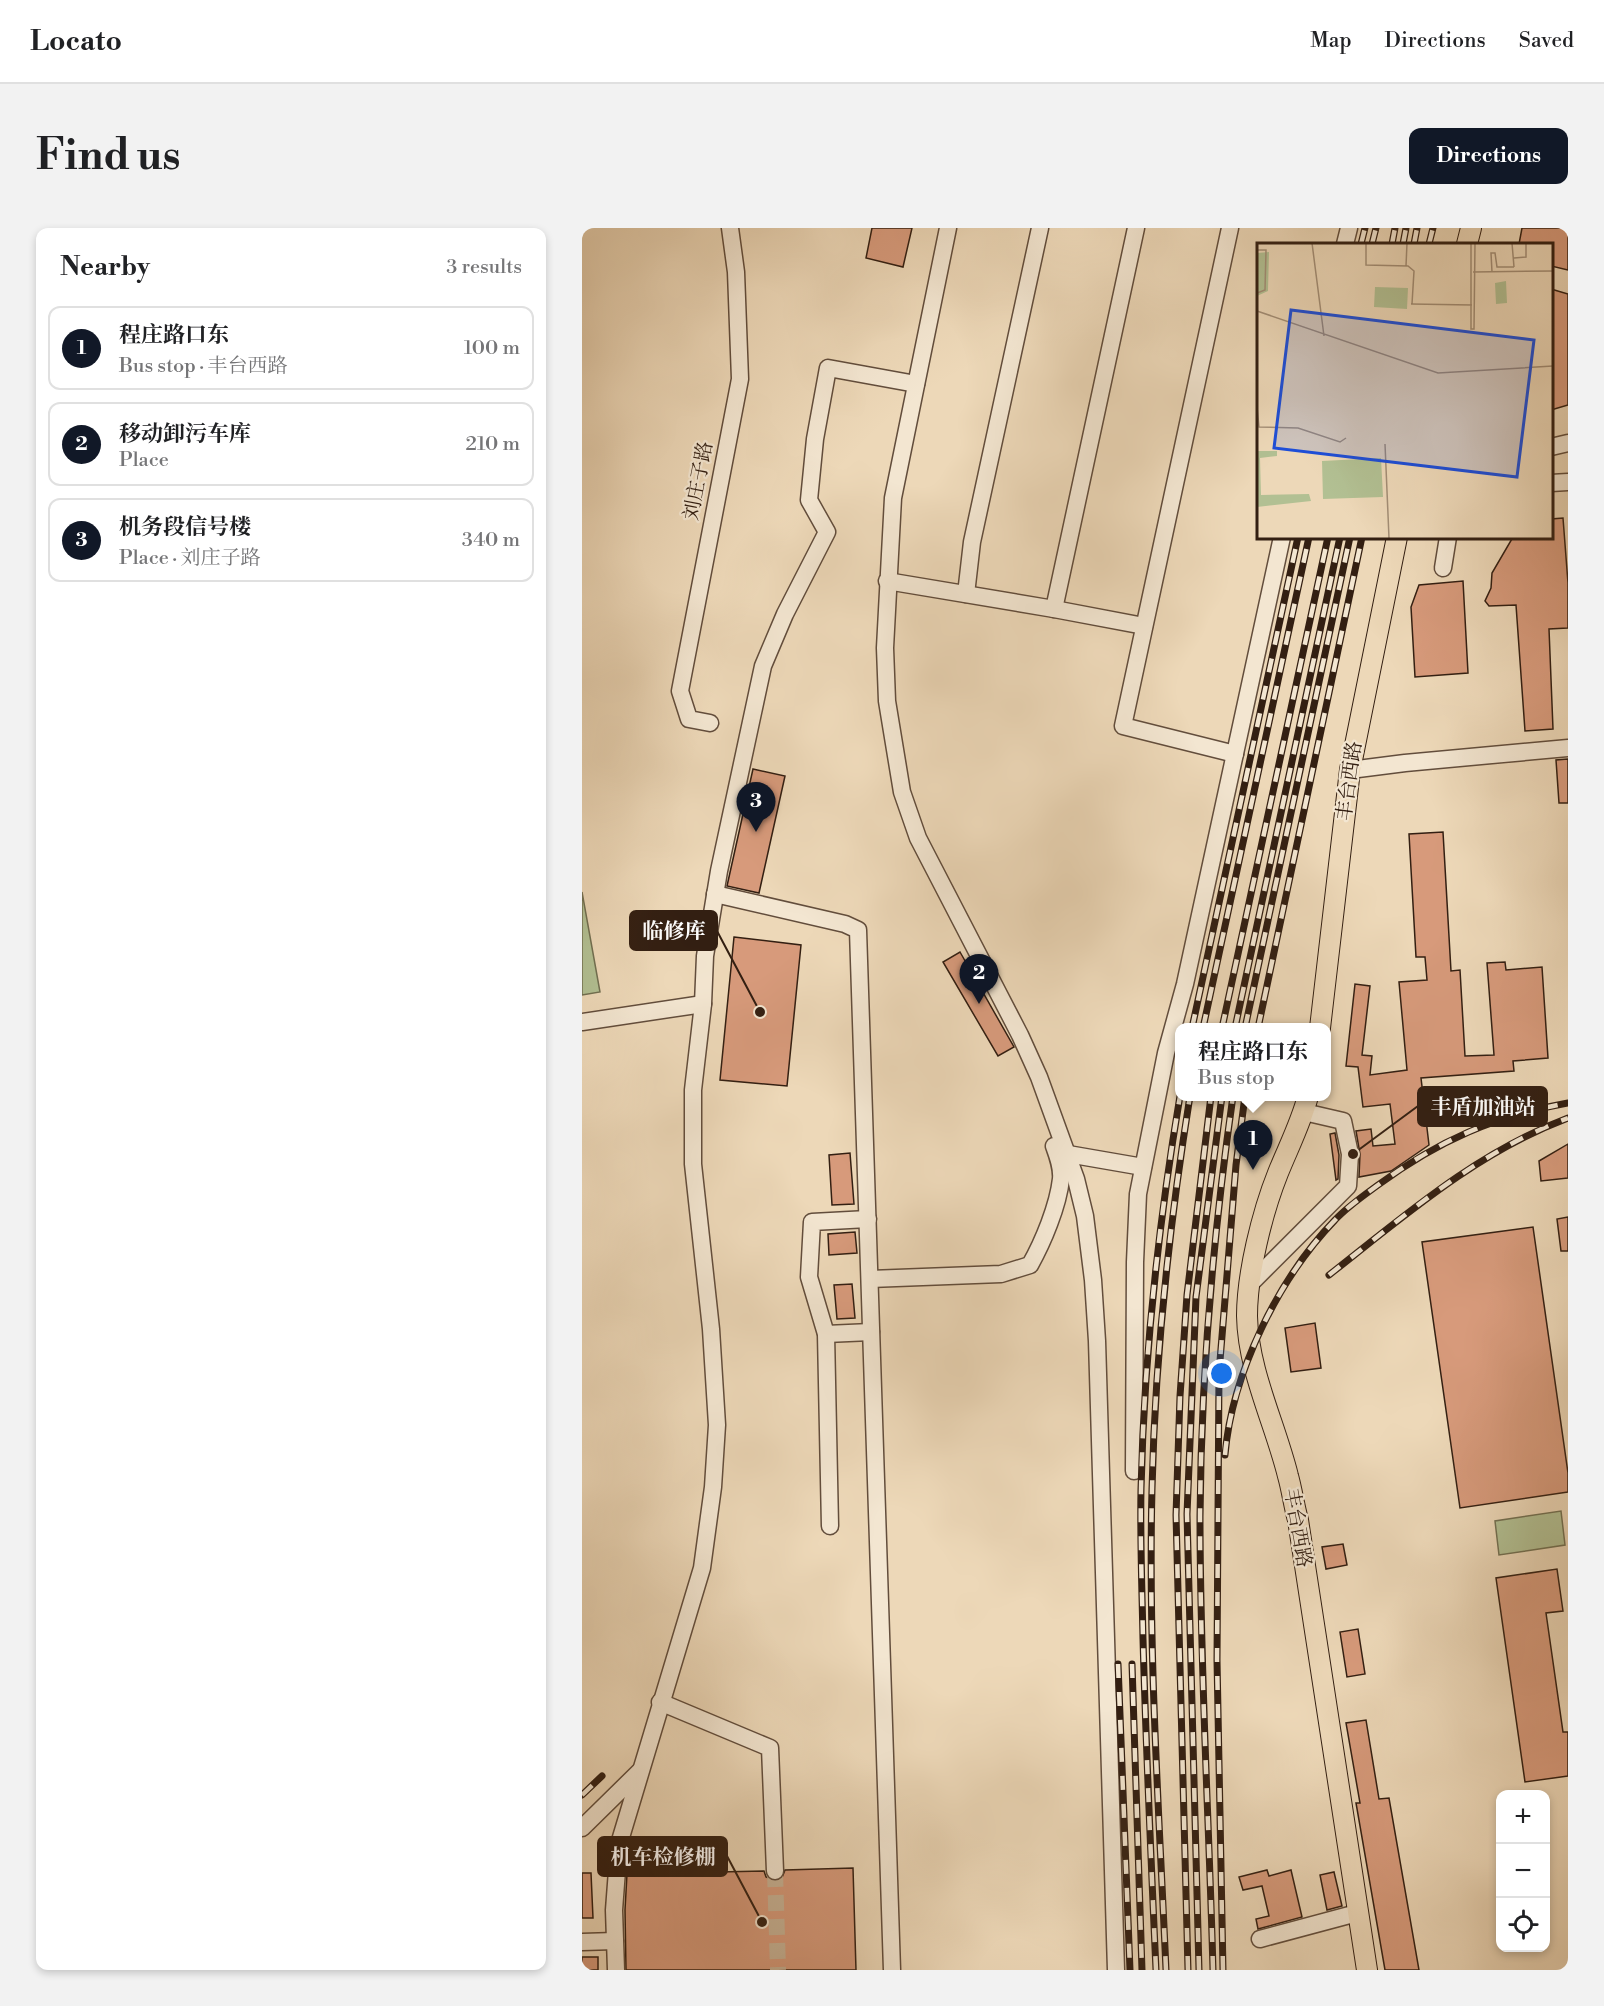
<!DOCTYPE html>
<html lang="en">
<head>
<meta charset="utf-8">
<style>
  body { margin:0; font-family:"Libre Bodoni","Noto Serif SC",serif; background:#f2f2f2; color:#202124 }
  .controls { position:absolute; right:18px; bottom:18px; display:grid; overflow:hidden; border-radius:12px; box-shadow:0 3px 9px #0003 }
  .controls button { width:54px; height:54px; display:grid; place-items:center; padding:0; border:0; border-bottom:2px solid #e0e0e0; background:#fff; color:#202124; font:30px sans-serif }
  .you { position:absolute; left:640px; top:1146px; width:21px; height:21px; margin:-15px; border:4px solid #fff; border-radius:50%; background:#1a73e8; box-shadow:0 0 0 9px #1a73e833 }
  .badge { display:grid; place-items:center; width:39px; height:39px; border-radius:50%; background:#111827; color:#fff; font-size:20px; font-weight:700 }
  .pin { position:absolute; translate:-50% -50px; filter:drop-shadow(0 2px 3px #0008) }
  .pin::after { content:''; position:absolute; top:32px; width:21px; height:18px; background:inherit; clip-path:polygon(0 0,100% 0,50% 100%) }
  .popup { position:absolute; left:593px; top:795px; width:156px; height:78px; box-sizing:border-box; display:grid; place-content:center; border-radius:12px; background:#fff; filter:drop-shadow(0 2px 4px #0005); font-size:20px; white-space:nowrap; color:#757577 }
  .popup b { font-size:22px; color:#202124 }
  .popup::after { content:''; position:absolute; left:50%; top:100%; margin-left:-12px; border:12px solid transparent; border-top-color:#fff }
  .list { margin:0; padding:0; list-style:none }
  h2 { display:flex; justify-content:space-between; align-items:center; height:78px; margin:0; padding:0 24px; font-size:26px }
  h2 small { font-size:20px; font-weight:400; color:#757577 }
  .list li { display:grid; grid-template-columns:39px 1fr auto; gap:18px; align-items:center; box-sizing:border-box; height:84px; margin:0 12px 12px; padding:0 12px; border:2px solid #e0e0e0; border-radius:12px }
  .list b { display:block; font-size:22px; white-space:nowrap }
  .list p { margin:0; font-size:20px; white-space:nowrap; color:#757577 }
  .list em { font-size:20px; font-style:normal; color:#757577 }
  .icon { flex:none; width:33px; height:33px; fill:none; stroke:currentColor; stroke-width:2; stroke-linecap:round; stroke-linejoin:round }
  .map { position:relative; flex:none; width:986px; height:1742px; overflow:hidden; border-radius:12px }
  header { display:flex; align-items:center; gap:36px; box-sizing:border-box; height:84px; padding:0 30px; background:#fff; border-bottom:2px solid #e0e0e0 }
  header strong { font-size:28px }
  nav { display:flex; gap:33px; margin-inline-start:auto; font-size:21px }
  .intro { display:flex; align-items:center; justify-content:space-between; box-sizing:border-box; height:144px; padding:0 36px }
  h1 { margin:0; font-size:42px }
  .button { padding:15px 27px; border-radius:12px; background:#111827; color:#fff; font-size:21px; font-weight:700 }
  main { display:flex; gap:36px; padding:0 36px }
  aside { flex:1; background:#fff; border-radius:12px; box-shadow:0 3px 9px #0003 }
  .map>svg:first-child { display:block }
</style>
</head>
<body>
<header>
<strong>Locato</strong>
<nav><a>Map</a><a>Directions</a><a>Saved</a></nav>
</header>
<div class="intro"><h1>Find us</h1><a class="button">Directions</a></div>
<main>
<aside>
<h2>Nearby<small>3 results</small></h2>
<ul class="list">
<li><span class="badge">1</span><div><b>程庄路口东</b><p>Bus stop · 丰台西路</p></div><em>100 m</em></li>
<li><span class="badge">2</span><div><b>移动卸污车库</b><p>Place</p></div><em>210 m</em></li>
<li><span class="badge">3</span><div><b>机务段信号楼</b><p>Place · 刘庄子路</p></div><em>340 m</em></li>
</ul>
</aside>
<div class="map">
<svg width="986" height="1742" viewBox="0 0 986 1742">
  <rect width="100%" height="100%" fill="#edd8b8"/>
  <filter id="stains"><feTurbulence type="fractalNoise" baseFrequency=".00333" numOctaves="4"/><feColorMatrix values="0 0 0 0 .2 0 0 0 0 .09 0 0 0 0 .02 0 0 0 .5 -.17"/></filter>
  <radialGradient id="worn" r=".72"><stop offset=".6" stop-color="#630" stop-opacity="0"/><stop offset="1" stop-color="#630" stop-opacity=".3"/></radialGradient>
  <g fill="#b2c093" stroke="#727052" stroke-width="1.5">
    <path d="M0 664 18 764 0 767Z"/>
    <path d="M979 1283 983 1317 917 1327 913 1293Z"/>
  </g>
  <g fill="#d79a7b" stroke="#331f12" stroke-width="1.5">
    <path d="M290 0H330L321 39 284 30Z"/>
    <path d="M940 0H986V42L969 38V16H937Z"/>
    <path d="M969 61 986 66V177L969 182Z"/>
    <path d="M981 290 986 355V400L967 401 971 501 943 503 934 377 907 378 903 373 909 360 910 345 931 309H969V291Z"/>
    <path d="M881 353 886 445 833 449 829 379 837 357Z"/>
    <path d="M986 531V575H977L974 532Z"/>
    <path d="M171 541 203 548 177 665 145 658Z"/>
    <path d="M861 604 869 743 878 742 883 828 912 827 905 735 923 734 924 742 960 739 966 830 931 833 932 843 839 850 847 917 809 943 777 949 778 926 774 903 789 901 791 918 813 916 808 876 781 879 776 839 764 838 773 756 788 758 780 827 790 828 788 847 825 842 817 754 845 752 843 729H834L827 606Z"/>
    <path d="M152 709 219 717 205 858 138 852Z"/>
    <path d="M378 724 432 819 416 828 361 734Z"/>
    <path d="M753 905 757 927 756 951 754 952 748 906Z"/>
    <path d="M986 916V950L959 953 957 933Z"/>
    <path d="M268 925 272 976 250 977 247 927Z"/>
    <path d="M986 989V1023H979L975 991Z"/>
    <path d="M951 999 986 1245V1264L878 1280 840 1014Z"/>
    <path d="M273 1004 275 1025 247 1027 246 1006Z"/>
    <path d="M270 1056 273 1090 255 1091 252 1057Z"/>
    <path d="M733 1095 739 1140 709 1144 703 1100Z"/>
    <path d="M761 1316 765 1337 744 1341 740 1319Z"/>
    <path d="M975 1341 981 1383 964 1385 981 1504H986V1548L943 1554 914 1350Z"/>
    <path d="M776 1401 783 1446 765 1449 758 1404Z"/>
    <path d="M784 1492 797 1571 807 1570 837 1742H803L774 1575H778L764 1495Z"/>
    <path d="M271 1640 274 1742H44L43 1682 45 1646 182 1643 184 1649 193 1653 199 1652 203 1642Z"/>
    <path d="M685 1642 687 1648 709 1642 720 1689 676 1701 674 1691 687 1688 680 1658 661 1662 657 1649Z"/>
    <path d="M752 1644 760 1678 745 1682 738 1647Z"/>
    <path d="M0 1645H9L11 1690H0Z"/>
    <rect x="0" y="1729" width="16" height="13"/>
  </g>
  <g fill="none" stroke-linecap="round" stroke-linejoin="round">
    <path stroke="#c8b397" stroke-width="16" stroke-dasharray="16 8" stroke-linecap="butt" d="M193 1643 196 1742"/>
    <defs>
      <g id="minor">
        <path d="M366 0 311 270 303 420 305 473 320 564 336 610 438 807 457 849 494 951 503 988 511 1052 515 1113 534 1742"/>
        <path d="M648 0 541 498 653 526"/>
        <path d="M763 16 767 0"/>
        <path d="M969 219 986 215"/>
        <path d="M969 255 986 254"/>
        <path d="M861 340 866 309"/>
        <path d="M305 353 472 381 562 398"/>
        <path d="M384 366 390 314 458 0"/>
        <path d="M472 381 554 0"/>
        <path d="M128 495 107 491 98 463 158 151 154 44 148 0"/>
        <path d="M768 542 823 535 986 520"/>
        <path d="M133 666 263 696 276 702 310 1742"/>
        <path d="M0 794 121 776"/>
        <path d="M486 926 561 939"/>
        <path d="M288 1051 419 1046 448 1037C461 1014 476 978 479 951 480 940 476 929 472 918"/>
        <path d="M668 1056 766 958 768 926 761 893 722 884"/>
        <path d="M244 1106 289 1104"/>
        <path d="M552 1243 553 1034 556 966 584 825 603 756 700 309"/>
        <path d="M248 1298 244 1106 227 1049 230 994 286 991"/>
        <path d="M78 1474 188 1520 193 1643"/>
        <path d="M0 1600 58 1543"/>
        <path d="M678 1711 775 1685"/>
        <path d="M0 1714 33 1713"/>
        <path d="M34 1742 32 1682 37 1616 120 1340 131 1259 135 1197 129 1101 111 936V862L121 776 123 728 137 643 181 438 203 386 245 304 227 272 233 211 246 140 334 156"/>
      </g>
      <g id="major">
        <path d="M885 16 889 0"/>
        <path d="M738 800 768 542 815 309"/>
        <path d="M726 868C719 895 706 920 696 945 680 985 665 1046 665 1088 666 1143 693 1195 706 1248 710 1262 712 1278 716 1292L785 1742"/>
      </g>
    </defs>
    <use href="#minor" stroke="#624d3c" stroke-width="19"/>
    <use href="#major" stroke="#331f12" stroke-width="22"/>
    <use href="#minor" stroke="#f3e6d1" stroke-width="16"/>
    <use href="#major" stroke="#edd8b8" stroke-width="20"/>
    <defs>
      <g id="rail">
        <path d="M779 16 783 0"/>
        <path d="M790 16 794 0"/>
        <path d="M810 16 813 0"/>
        <path d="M821 16 824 0"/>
        <path d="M832 16 835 0"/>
        <path d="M847 16 851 0"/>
        <path d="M610 800 716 309"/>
        <path d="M621 800 727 309"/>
        <path d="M640 800 746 309"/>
        <path d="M653 800 758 309"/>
        <path d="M663 800 768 309"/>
        <path d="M676 800 780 309"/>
        <path d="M747 1047C822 988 895 924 986 890"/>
        <path d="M643 1227C650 1145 696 1051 753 992 765 979 781 968 796 957 856 913 912 888 986 875"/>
        <path d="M536 1436 548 1742"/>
        <path d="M550 1436 560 1742"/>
        <path d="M0 1567 20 1548"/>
        <path d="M574 1742C569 1632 564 1521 561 1411 560 1361 558 1311 559 1261 562 1129 576 999 598 868"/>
        <path d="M584 1742C577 1582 566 1421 570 1261 573 1129 587 999 608 868"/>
        <path d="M606 1742 594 1287 598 1168 605 1067 629 868"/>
        <path d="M617 1742 605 1286 614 1069 640 868"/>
        <path d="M631 1742C627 1591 618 1440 618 1289 619 1148 631 1008 651 868"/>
        <path d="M641 1742 635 1432 637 1145 654 937 663 868"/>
      </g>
    </defs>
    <use href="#rail" stroke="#331f12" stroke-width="7"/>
    <use href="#rail" stroke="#f3e6d1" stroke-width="4.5" stroke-dasharray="14" stroke-linecap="butt"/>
  </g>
  <g text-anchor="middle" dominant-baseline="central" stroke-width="4.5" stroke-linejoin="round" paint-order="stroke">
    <g font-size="20" fill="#331f12" stroke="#f3e6d1">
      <text transform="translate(117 253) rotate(-79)">刘庄子路</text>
      <text transform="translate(768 553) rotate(-82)">丰台西路</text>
      <text transform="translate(715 1300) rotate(80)">丰台西路</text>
    </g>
  </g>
  <g transform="translate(675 15)">
    <rect width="296" height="296" fill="#edd8b8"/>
    <path d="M12 9 11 48 0 53V10ZM249 38 250 60 239 61 238 40ZM118 44 151 45 150 66 117 64ZM0 208H20V213L3 215 4 252 52 251 54 258 0 264ZM124 215 126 254 66 256 65 218Z" fill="#b2c093"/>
    <path fill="none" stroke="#a38e76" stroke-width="1.5" d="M55 0 67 93M109 0V22L151 23 157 28 155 61M214 0V86H217L218 0M255 0 257 24M0 7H9L8 47 0 50M257 15 269 14V0M149 23 150 0M216 29 296 28M235 29 234 10H238L240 24H257M154 61 215 62M0 68 181 130 296 123M0 164 2 184 41 185 83 199 89 195M128 201 132 295"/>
    <path fill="#1d4ed8" fill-opacity="0.15" stroke="#1d4ed8" stroke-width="3" d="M34 67 277 97 260 234 17 205Z"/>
    <rect width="296" height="296" fill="none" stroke="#331f12" stroke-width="3"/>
  </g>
  <path fill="none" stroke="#331f12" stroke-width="2" d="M178 784L135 703M771 926L836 878M180 1694L145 1628"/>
  <g fill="#331f12" stroke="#f3e6d1" stroke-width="2">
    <circle cx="178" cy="784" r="6"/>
    <circle cx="771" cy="926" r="6"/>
    <circle cx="180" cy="1694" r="6"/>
  </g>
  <g fill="#331f12" stroke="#331f12" stroke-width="2">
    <rect x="48" y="683" width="87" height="39" rx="6"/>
    <rect x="836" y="859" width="129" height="39" rx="6"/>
    <rect x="16" y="1609" width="129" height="39" rx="6"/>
  </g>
  <g font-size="21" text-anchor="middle" font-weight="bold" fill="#fff">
    <text x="92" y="710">临修库</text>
    <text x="901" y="886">丰盾加油站</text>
    <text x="81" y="1636">机车检修棚</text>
  </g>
  <rect width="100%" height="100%" filter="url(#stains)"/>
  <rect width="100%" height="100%" fill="url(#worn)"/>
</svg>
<div class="controls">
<button>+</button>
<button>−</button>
<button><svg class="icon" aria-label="locate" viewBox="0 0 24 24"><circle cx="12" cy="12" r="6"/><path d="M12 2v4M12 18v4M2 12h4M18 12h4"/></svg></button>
</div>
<div class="you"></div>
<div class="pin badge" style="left:671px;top:942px">1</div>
<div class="popup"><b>程庄路口东</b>Bus stop</div>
<div class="pin badge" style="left:397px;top:776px">2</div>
<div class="pin badge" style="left:174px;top:604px">3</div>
</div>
</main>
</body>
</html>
